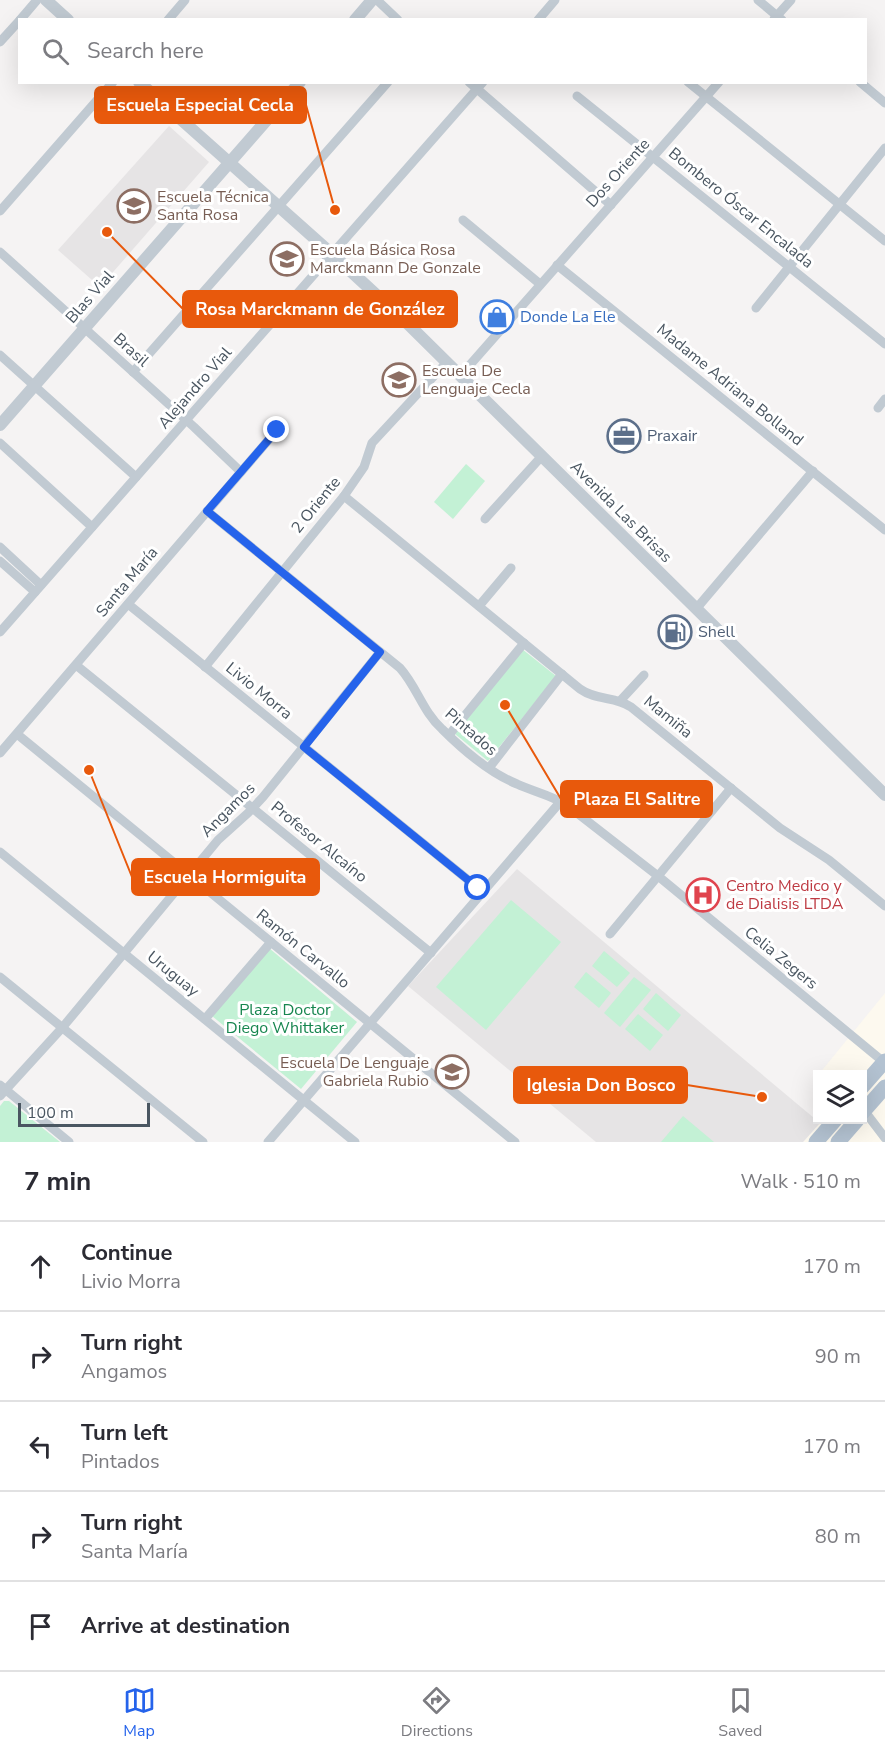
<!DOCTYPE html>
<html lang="en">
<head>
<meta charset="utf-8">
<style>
  body { margin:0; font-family:"Nunito Sans",sans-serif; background:#f2f2f3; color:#2b2b33 }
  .controls { position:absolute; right:18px; bottom:18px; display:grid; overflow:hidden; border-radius:0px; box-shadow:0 6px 24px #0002 }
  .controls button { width:54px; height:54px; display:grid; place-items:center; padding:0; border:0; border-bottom:2px solid #e1e1e2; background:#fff; color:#2b2b33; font:30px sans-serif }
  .scale { position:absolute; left:18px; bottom:15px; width:132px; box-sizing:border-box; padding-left:6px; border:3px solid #4a5661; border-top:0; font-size:16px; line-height:21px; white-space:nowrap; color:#4a5661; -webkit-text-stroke:4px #fff; paint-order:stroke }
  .stop { position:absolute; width:18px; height:18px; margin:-14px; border:4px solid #2563eb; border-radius:50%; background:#fff }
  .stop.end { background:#2563eb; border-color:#fff; box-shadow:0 2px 6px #0008 }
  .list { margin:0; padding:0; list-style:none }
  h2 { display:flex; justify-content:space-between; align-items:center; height:78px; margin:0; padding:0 24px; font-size:26px }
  h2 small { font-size:20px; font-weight:400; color:#7c7c81 }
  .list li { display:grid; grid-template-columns:39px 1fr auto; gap:18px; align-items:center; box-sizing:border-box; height:90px; padding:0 24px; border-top:2px solid #e1e1e2 }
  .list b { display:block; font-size:22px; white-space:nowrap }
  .list p { margin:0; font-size:20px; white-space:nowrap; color:#7c7c81 }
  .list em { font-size:20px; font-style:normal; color:#7c7c81 }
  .icon { flex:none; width:33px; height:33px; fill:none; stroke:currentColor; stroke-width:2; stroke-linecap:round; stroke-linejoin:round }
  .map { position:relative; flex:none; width:885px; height:1142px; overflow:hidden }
  .search { position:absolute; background:#fff; box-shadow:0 6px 24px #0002; left:18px; right:18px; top:18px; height:66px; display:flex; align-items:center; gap:15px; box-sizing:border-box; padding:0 21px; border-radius:0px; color:#7c7c81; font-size:22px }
  .sheet { height:528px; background:#fff }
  nav { display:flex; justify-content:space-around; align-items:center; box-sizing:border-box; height:84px; border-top:2px solid #e1e1e2; background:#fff; font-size:16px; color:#7c7c81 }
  nav a { display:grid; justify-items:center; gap:3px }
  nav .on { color:#2563eb }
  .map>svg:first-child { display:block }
</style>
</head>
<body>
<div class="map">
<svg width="885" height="1142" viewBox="0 0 885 1142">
  <rect width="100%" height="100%" fill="#f5f3f3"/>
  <path fill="#fdf9ef" d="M885 993V1142H803L823 1120H862V1074H819Z"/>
  <g fill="#e6e4e5">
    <path d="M169 126 209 162 100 287 58 250Z"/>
    <path d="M517 869 820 1123 803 1142H596L408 986Z"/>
  </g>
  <g fill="#c3f1d5">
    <path d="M466 464 485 481 453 519 434 502Z"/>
    <path d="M522 649 556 676 488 761 455 734Z"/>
    <path d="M511 900 561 942 486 1030 436 987Z"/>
    <path d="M269 948 357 1022 301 1089 212 1016Z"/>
    <path d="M604 951 630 973 617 987 592 966Z"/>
    <path d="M586 972 611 993 599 1008 574 987Z"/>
    <path d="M634 977 651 990 620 1027 604 1013Z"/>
    <path d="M656 993 681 1015 668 1031 643 1009Z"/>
    <path d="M638 1014 663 1035 650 1051 625 1029Z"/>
    <path d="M4 1101H9L60 1142H0V1106Z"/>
    <path d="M683 1116 714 1142H661Z"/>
  </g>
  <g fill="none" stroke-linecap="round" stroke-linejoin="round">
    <g stroke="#c1cad2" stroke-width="9">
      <path d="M377 0 398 20"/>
      <path d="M758 0 782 20"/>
      <path d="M774 19 791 0"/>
      <path d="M20 20 37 0"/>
      <path d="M168 20 185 0"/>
      <path d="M538 20 555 0"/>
      <path d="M0 42 20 20"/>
      <path d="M469 82 611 205"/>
      <path d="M688 82 885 241"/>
      <path d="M860 82 885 103"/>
      <path d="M577 96 885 344"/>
      <path d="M0 211 113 82"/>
      <path d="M463 220 540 284"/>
      <path d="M0 252 194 427 241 472"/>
      <path d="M557 265 885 530"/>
      <path d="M756 308 885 148"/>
      <path d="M0 355 136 477"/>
      <path d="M133 372 388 82"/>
      <path d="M461 375 719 82"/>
      <path d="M878 408 885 399"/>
      <path d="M0 443 92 527"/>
      <path d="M344 496 580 689C597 701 615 696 631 707L780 828 829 860 885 906"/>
      <path d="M207 511 400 668C417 687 423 712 442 729 462 749 490 773 517 784 534 792 552 795 568 806L658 876 885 1063"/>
      <path d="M485 519 542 456"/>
      <path d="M0 547 41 585"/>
      <path d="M0 561 35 592"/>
      <path d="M128 604 483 892"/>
      <path d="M479 606 511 568"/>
      <path d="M696 609 813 471"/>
      <path d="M0 632 483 82"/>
      <path d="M76 665 431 953"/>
      <path d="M205 667 344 496 364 467 372 443 447 362"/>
      <path d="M620 701 644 675"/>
      <path d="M17 734 515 1142"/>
      <path d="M449 735 524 643"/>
      <path d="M0 753 277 430"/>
      <path d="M489 768 562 674"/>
      <path d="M0 852 355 1142"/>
      <path d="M610 934 731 788"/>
      <path d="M0 977 203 1142"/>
      <path d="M205 1019 271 942"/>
      <path d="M0 1085 69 1142"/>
      <path d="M0 1096 62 1028 218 840 248 813 263 797 380 652"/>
      <path d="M863 1109 885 1138"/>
      <path d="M268 1142 561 801"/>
    </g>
    <g stroke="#c1cad2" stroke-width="12">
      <path d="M46 0 68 20"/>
      <path d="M355 20 372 0"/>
      <path d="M139 82 332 254 408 324 885 795"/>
      <path d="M0 425 300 82"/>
    </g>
    <g stroke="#b3c2d1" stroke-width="15">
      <path d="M862 1087 885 1061"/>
      <path d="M862 1113 885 1087"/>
      <path d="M816 1142 835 1120"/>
      <path d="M838 1142 857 1120"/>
    </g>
  </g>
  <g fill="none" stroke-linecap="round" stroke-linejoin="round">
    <path stroke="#2563eb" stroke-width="8" d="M277 430 207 511 380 652 304 747 478 888"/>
  </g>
  <defs>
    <symbol id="school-ring" viewBox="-11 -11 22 22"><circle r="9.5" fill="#fff" stroke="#8d6e63" stroke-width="1.5"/><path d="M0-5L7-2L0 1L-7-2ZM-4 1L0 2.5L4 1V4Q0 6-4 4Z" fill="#8d6e63"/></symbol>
    <symbol id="shop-ring" viewBox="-11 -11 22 22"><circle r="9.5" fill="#fff" stroke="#3f7fe0" stroke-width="1.5"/><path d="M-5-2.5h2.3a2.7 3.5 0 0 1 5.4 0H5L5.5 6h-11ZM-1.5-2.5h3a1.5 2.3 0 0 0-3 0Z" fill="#3f7fe0"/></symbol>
    <symbol id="office-ring" viewBox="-11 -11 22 22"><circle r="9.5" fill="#fff" stroke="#5c6f8a" stroke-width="1.5"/><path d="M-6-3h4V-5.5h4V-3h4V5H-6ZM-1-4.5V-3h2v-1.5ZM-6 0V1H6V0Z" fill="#5c6f8a"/></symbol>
    <symbol id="fuel-ring" viewBox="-11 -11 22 22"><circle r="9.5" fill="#fff" stroke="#5c6f8a" stroke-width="1.5"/><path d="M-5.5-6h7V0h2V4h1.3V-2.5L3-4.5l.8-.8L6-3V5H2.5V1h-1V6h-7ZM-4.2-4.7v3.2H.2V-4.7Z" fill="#5c6f8a"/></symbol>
    <symbol id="hospital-ring" viewBox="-11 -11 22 22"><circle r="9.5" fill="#fff" stroke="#e0444e" stroke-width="1.5"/><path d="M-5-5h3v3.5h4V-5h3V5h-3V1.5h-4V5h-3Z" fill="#e0444e"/></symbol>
  </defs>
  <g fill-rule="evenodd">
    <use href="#school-ring" x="115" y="187" width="38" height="38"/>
    <use href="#school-ring" x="268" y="240" width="38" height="38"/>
    <use href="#shop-ring" x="478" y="298" width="38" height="38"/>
    <use href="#school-ring" x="380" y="361" width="38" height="38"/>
    <use href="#office-ring" x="605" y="417" width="38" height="38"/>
    <use href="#fuel-ring" x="656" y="613" width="38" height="38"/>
    <use href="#hospital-ring" x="684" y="876" width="38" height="38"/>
    <use href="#school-ring" x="433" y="1053" width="38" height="38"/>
  </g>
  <g text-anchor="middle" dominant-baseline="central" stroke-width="6" stroke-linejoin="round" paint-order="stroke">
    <g font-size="16" fill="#4a5661" stroke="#fff">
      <text transform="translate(618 173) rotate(-48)">Dos Oriente</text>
      <text transform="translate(741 208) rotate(39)">Bombero Óscar Encalada</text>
      <text transform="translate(90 297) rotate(-49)">Blas Vial</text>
      <text transform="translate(131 350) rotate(42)">Brasil</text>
      <text transform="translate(730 385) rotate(39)">Madame Adriana Bolland</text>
      <text transform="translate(195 388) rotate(-49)">Alejandro Vial</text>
      <text transform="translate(316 505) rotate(-51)">2 Oriente</text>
      <text transform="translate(621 512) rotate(45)">Avenida Las Brisas</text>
      <text transform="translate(127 582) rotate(-50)">Santa María</text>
      <text transform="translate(259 691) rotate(39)">Livio Morra</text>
      <text transform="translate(668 717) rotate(39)">Mamiña</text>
      <text transform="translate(471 732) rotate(41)">Pintados</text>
      <text transform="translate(228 810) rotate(-45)">Angamos</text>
      <text transform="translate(319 842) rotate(39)">Profesor Alcaíno</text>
      <text transform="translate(303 949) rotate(39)">Ramón Carvallo</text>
      <text transform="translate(781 958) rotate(39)">Celia Zegers</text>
      <text transform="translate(173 974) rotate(39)">Uruguay</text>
    </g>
    <g font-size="16" fill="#785e54" stroke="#fff" text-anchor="start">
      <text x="157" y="197">Escuela Técnica<tspan x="157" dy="18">Santa Rosa</tspan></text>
      <text x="310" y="250">Escuela Básica Rosa<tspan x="310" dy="18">Marckmann De Gonzale</tspan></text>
      <text x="422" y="371">Escuela De<tspan x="422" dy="18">Lenguaje Cecla</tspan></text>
      <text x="429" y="1063" text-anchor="end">Escuela De Lenguaje<tspan x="429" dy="18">Gabriela Rubio</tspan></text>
    </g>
    <g font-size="16" fill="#366cbe" stroke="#fff" text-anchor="start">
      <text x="520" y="317">Donde La Ele</text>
    </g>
    <g font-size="16" fill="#4e5e75" stroke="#fff" text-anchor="start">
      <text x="647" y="436">Praxair</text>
      <text x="698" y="632">Shell</text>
    </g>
    <g font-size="16" fill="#be3a42" stroke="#fff" text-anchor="start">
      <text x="726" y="886">Centro Medico y<tspan x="726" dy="18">de Dialisis LTDA</tspan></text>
    </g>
    <g font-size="16" fill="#17864f" stroke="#fff">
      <text x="285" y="1010">Plaza Doctor<tspan x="285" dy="18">Diego Whittaker</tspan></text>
    </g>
  </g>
  <path fill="none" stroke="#e8590c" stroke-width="2" d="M335 210L306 105M107 232L183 309M505 705L561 799M89 770L132 877M762 1097L687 1085"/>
  <g fill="#e8590c" stroke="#fff" stroke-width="2">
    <circle cx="335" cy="210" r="6"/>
    <circle cx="107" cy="232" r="6"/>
    <circle cx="505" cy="705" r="6"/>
    <circle cx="89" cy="770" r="6"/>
    <circle cx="762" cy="1097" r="6"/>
  </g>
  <g fill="#e8590c" stroke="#e8590c" stroke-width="2">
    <rect x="95" y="87" width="211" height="36" rx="6"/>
    <rect x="183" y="291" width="274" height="36" rx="6"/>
    <rect x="561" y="781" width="151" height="36" rx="6"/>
    <rect x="132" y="859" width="187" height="36" rx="6"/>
    <rect x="514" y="1067" width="173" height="36" rx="6"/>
  </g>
  <g font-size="18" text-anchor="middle" font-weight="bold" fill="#fff">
    <text x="200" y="111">Escuela Especial Cecla</text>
    <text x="320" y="315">Rosa Marckmann de González</text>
    <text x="637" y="805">Plaza El Salitre</text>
    <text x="225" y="883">Escuela Hormiguita</text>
    <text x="601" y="1091">Iglesia Don Bosco</text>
  </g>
</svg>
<div class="controls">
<button><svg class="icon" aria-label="layers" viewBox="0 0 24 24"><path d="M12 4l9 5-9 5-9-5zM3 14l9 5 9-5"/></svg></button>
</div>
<div class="scale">100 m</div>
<div class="stop" style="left:478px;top:888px"></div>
<div class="stop end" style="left:277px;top:430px"></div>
<div class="search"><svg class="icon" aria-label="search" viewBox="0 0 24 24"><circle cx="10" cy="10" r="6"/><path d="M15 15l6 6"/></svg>Search here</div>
</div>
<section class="sheet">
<h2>7 min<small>Walk · 510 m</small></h2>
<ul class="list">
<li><svg class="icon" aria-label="ahead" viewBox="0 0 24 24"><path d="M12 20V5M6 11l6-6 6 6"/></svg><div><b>Continue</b><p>Livio Morra</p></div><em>170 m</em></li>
<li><svg class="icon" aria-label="right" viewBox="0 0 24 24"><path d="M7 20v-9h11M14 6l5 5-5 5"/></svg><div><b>Turn right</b><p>Angamos</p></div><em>90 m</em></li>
<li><svg class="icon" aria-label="left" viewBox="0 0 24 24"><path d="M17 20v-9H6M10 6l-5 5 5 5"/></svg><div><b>Turn left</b><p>Pintados</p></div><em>170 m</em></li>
<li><svg class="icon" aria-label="right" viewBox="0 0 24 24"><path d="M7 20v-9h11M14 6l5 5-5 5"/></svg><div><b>Turn right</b><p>Santa María</p></div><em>80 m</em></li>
<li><svg class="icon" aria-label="arrive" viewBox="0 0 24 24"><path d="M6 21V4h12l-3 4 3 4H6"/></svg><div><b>Arrive at destination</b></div></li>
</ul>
</section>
<nav>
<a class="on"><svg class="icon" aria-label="map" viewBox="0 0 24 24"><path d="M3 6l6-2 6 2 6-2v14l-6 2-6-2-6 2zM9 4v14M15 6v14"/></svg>Map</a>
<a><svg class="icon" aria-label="directions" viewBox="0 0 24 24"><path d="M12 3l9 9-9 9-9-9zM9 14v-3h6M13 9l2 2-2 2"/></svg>Directions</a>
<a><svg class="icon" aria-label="saved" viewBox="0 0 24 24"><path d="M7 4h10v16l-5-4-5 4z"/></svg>Saved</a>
</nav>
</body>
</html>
